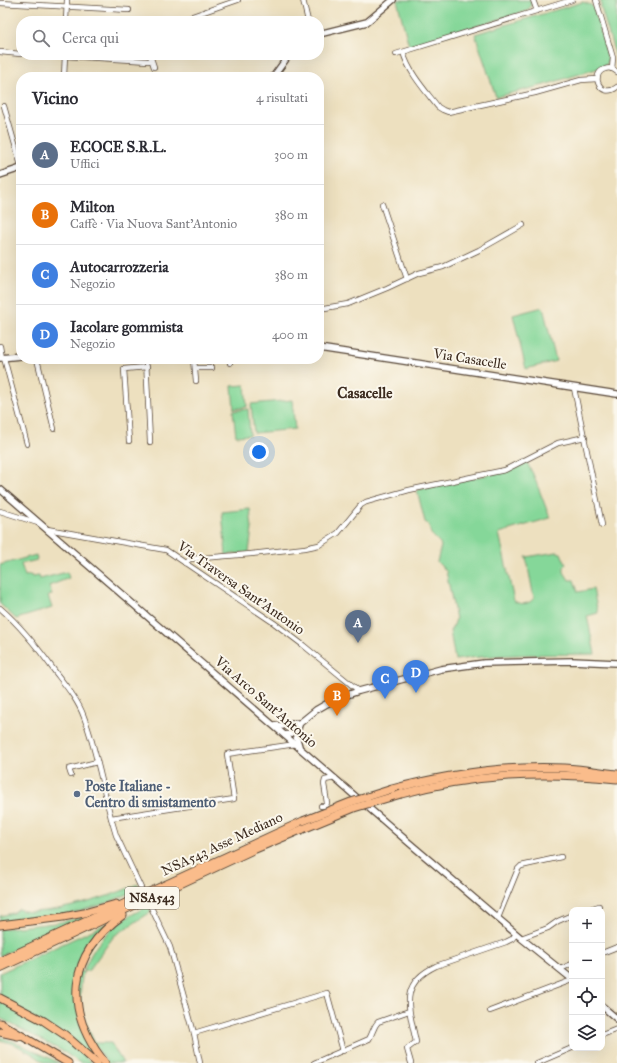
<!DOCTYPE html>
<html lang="it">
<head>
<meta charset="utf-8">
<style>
  body { margin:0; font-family:"IM FELL Great Primer",serif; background:#f2f2f3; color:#2b2b33 }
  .controls { position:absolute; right:12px; bottom:12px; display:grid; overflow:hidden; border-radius:8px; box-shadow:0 4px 16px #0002 }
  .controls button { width:36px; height:36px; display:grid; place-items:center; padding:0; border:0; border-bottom:1px solid #e1e1e2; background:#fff; color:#2b2b33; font:20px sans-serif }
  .you { position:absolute; left:259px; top:452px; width:14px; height:14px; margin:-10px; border:3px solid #fff; border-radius:50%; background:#1a73e8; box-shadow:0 0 0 6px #1a73e833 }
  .badge { display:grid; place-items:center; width:26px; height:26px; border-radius:50%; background:#c8321e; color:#fff; font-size:13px; font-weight:700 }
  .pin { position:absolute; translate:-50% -33px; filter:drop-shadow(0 1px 2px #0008) }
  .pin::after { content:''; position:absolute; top:21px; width:14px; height:12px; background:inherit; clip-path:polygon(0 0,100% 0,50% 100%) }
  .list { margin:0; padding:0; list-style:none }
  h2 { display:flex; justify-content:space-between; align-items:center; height:52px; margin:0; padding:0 16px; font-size:17px }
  h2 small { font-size:13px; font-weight:400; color:#7c7c81 }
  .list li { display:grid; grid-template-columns:26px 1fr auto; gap:12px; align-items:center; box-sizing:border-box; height:60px; padding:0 16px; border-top:1px solid #e1e1e2 }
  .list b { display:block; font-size:15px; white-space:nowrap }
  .list p { margin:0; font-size:13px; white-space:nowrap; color:#7c7c81 }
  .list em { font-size:13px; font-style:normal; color:#7c7c81 }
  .icon { flex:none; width:22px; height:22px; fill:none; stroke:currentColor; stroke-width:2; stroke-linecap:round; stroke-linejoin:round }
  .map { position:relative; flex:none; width:617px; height:1063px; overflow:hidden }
  .search { position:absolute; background:#fff; box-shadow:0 4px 16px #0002; left:16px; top:16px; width:308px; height:44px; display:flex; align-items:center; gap:10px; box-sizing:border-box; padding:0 14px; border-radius:16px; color:#7c7c81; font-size:15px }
  .panel { position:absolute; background:#fff; box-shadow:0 4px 16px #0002; left:16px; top:72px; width:308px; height:292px; border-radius:16px }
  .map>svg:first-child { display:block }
</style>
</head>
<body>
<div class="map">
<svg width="617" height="1063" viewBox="0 0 617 1063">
  <rect width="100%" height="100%" fill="#fbf7ec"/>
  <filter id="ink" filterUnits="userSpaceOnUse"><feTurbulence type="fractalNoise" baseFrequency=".025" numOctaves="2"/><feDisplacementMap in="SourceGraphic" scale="8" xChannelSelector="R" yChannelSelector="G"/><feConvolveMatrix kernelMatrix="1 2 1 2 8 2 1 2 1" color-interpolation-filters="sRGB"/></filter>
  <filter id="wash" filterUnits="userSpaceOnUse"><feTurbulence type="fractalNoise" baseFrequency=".012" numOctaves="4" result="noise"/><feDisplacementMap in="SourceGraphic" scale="16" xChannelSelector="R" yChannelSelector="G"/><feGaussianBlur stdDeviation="0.9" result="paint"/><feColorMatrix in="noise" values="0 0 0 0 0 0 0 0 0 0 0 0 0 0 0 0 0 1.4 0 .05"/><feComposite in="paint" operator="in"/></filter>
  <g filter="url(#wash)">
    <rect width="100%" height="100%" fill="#ede0bf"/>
    <g fill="#85d799" stroke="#60805c">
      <path d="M397 0H531V6L527 11 409 46Z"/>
      <path d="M601 0H617V61L601 8Z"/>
      <path d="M583 2 591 5 594 8 608 59 607 64 603 67 544 85 496 97 475 34Z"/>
      <path d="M543 307 556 361 526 369 513 315Z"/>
      <path d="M245 385 247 407 234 409 232 386Z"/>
      <path d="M292 400 295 429 254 433 251 404Z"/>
      <path d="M248 409 250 435 236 436 233 411Z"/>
      <path d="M526 461 533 474 550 518 499 533 514 601C521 605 529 605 534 598L526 557 557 552 561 553 566 565 564 567V572L569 580H574L578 592 593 589 598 613 587 616 595 654C550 655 500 653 455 660L450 631 454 625 456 619 446 571 437 562 441 546 440 543 431 534 429 525 425 522 417 490 505 471Z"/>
      <path d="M250 509 252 529 249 552 226 555 222 512Z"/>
      <path d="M36 555 37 560 21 564 25 576 31 575 32 577 39 576 40 579 67 572 69 578 49 586 52 595 48 596 52 608 16 619 0 604V565Z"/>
      <path d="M138 884 140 889 107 903 73 913 0 922V916L13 913 18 909C22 910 26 912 30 912 64 911 107 898 138 884Z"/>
      <path d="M148 906 151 912 114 936 89 970 83 972C77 1004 82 1015 95 1043H111L123 1063H108L96 1047 84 1056 92 1063H80L64 1052 0 1018V973L108 923C94 937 82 951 77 970L83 972C96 938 116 922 148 906Z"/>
      <path d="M87 916 88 917 0 956V929L56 923Z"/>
      <path d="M0 1037 13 1041 60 1063H45L34 1055 14 1044 0 1040Z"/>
    </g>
  </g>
  <g filter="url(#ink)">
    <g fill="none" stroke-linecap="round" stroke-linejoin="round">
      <defs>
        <g id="minor">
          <path d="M303 0 308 21"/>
          <path d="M533 0 537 11"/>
          <path d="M596 0 613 58 612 69"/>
          <path d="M0 3 129 10"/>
          <path d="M66 21 67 0"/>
          <path d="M178 21 238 0"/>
          <path d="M0 52 21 54"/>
          <path d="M403 52C409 73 425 90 438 107L443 110 448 112 535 93 581 80 597 79"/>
          <path d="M396 54 572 0"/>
          <path d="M48 55 149 61"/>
          <path d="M150 55 154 67"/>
          <path d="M617 72C614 69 610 67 605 69 589 74 601 100 617 87"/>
          <path d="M64 77 65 55"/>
          <path d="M4 106 21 166"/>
          <path d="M382 204 407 279"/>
          <path d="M319 309 348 304 387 288 419 273 443 267 479 250 523 225"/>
          <path d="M0 346 2 358"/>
          <path d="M4 358 27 444"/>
          <path d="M37 359 54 429"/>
          <path d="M146 359 150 442"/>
          <path d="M194 359 196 381"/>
          <path d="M230 359V363"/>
          <path d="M195 368H212"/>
          <path d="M574 388 602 525"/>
          <path d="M129 441 124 369 147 367"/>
          <path d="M0 511 38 523"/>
          <path d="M47 529 166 550 274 623 303 645 359 691"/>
          <path d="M185 563 190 559 251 554 305 548 319 545 338 533 361 505 366 502 409 490 505 470 558 443 585 437"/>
          <path d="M0 608C22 627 39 649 56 673 66 686 78 700 84 717 96 749 102 784 111 818L234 799 227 754 296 744"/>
          <path d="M71 775 69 769 97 762"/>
          <path d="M321 806H325L327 803 324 784 325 780 335 778"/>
          <path d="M111 818 116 835 141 888"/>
          <path d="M150 905 170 947 194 1033 200 1063"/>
          <path d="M587 910 599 906"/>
          <path d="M498 918 518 869 521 866 561 857"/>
          <path d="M521 938 548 928 558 921 572 915"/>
          <path d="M602 953 617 947"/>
          <path d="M560 969 572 964"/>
          <path d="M490 1011 572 980"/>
          <path d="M194 1033 327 993 343 1051"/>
          <path d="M602 1035 617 1029"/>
          <path d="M314 1063 369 1039C373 1033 373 1027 378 1022L409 1011"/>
          <path d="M411 1063 407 1049 416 1042C409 1008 398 984 436 966L506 942 512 939 516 934"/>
          <path d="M537 1063 572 1048"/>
        </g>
        <g id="tertiary">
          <path d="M319 34 367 22 393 0"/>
          <path d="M273 77 289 55"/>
          <path d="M0 175 21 168"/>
          <path d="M319 348 617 394"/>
          <path d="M0 358 21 356"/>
          <path d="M0 489 407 841 521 938 572 979"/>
          <path d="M274 725 282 726 299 723"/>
          <path d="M299 725 296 736 299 746"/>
          <path d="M285 735 290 734 300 723 316 710 335 699 359 691 441 669 484 663 572 661 617 663"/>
          <path d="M602 1006 617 1019"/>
        </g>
        <g id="trunk">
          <path d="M392 789C448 774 507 765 565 768 582 769 600 772 617 774"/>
          <path d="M401 794C474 774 542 771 617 779"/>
          <path d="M0 925 63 917 84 913 116 904"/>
          <path d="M0 961 303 821"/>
          <path d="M0 968 253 850 303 829"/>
          <path d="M0 998 44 1021 65 1035 97 1063"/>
          <path d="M0 1023 68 1063"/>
          <path d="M0 1032 18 1036"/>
          <path d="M105 1063C63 1010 67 955 123 915"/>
        </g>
      </defs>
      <use href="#minor" stroke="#564536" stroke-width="6"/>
      <use href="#tertiary" stroke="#564536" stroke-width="8"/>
      <use href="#trunk" stroke="#564536" stroke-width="9"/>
      <use href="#minor" stroke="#fff" stroke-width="4.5"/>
      <use href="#tertiary" stroke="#fff" stroke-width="5.5"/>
      <use href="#trunk" stroke="#fabc8b" stroke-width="7"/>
      <defs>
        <g id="trunk-bridge">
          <path d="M303 821 351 802 392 789"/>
          <path d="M303 829 354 808 401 794"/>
        </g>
      </defs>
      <use href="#trunk-bridge" stroke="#564536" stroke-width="9" stroke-linecap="butt"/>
      <use href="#trunk-bridge" stroke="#fabc8b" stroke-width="7"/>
    </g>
  </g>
  <circle fill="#5c6f8a" stroke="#fbf7ec" stroke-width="1.5" cx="77" cy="794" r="4"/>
  <g text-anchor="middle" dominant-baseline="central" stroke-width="4" stroke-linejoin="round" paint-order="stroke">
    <rect fill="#fbf7ec" stroke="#75685c" stroke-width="1" x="125" y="887" width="54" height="22" rx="3"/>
    <g font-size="13" font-weight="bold" fill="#3b2a1e">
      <text x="152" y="898">NSA543</text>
    </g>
    <g font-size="14" fill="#3b2a1e" stroke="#fbf7ec">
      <text transform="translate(470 359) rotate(9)">Via Casacelle</text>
      <text transform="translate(241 588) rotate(35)">Via Traversa Sant'Antonio</text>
      <text transform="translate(266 702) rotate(41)">Via Arco Sant'Antonio</text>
      <text transform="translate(222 844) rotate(-25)">NSA543 Asse Mediano</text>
    </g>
    <g font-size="14" font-weight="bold" fill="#4e5e75" stroke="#fbf7ec" text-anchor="start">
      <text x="85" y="786">Poste Italiane -<tspan x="85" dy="16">Centro di smistamento</tspan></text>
    </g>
    <g font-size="15" font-weight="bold" fill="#3b2a1e" stroke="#fbf7ec">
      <text x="365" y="393">Casacelle</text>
    </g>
  </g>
</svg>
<div class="controls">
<button>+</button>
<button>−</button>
<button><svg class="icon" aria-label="locate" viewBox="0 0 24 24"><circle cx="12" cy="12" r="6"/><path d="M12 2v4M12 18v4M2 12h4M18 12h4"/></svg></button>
<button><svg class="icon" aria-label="layers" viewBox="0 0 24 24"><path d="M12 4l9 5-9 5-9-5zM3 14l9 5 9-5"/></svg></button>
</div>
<div class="you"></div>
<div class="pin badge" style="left:358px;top:643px;background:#5c6f8a">A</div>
<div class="pin badge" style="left:337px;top:716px;background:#e8710a">B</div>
<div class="pin badge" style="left:385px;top:699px;background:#3f7fe0">C</div>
<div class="pin badge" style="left:416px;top:693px;background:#3f7fe0">D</div>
<div class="search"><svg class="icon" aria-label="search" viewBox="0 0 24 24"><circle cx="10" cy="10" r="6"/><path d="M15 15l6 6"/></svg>Cerca qui</div>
<section class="panel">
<h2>Vicino<small>4 risultati</small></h2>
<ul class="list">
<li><span class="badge" style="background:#5c6f8a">A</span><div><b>ECOCE S.R.L.</b><p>Uffici</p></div><em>300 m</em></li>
<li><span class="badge" style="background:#e8710a">B</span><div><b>Milton</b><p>Caffè · Via Nuova Sant'Antonio</p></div><em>380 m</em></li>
<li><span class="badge" style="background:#3f7fe0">C</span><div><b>Autocarrozzeria</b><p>Negozio</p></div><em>380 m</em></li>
<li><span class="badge" style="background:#3f7fe0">D</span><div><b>Iacolare gommista</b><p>Negozio</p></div><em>400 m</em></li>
</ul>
</section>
</div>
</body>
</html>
